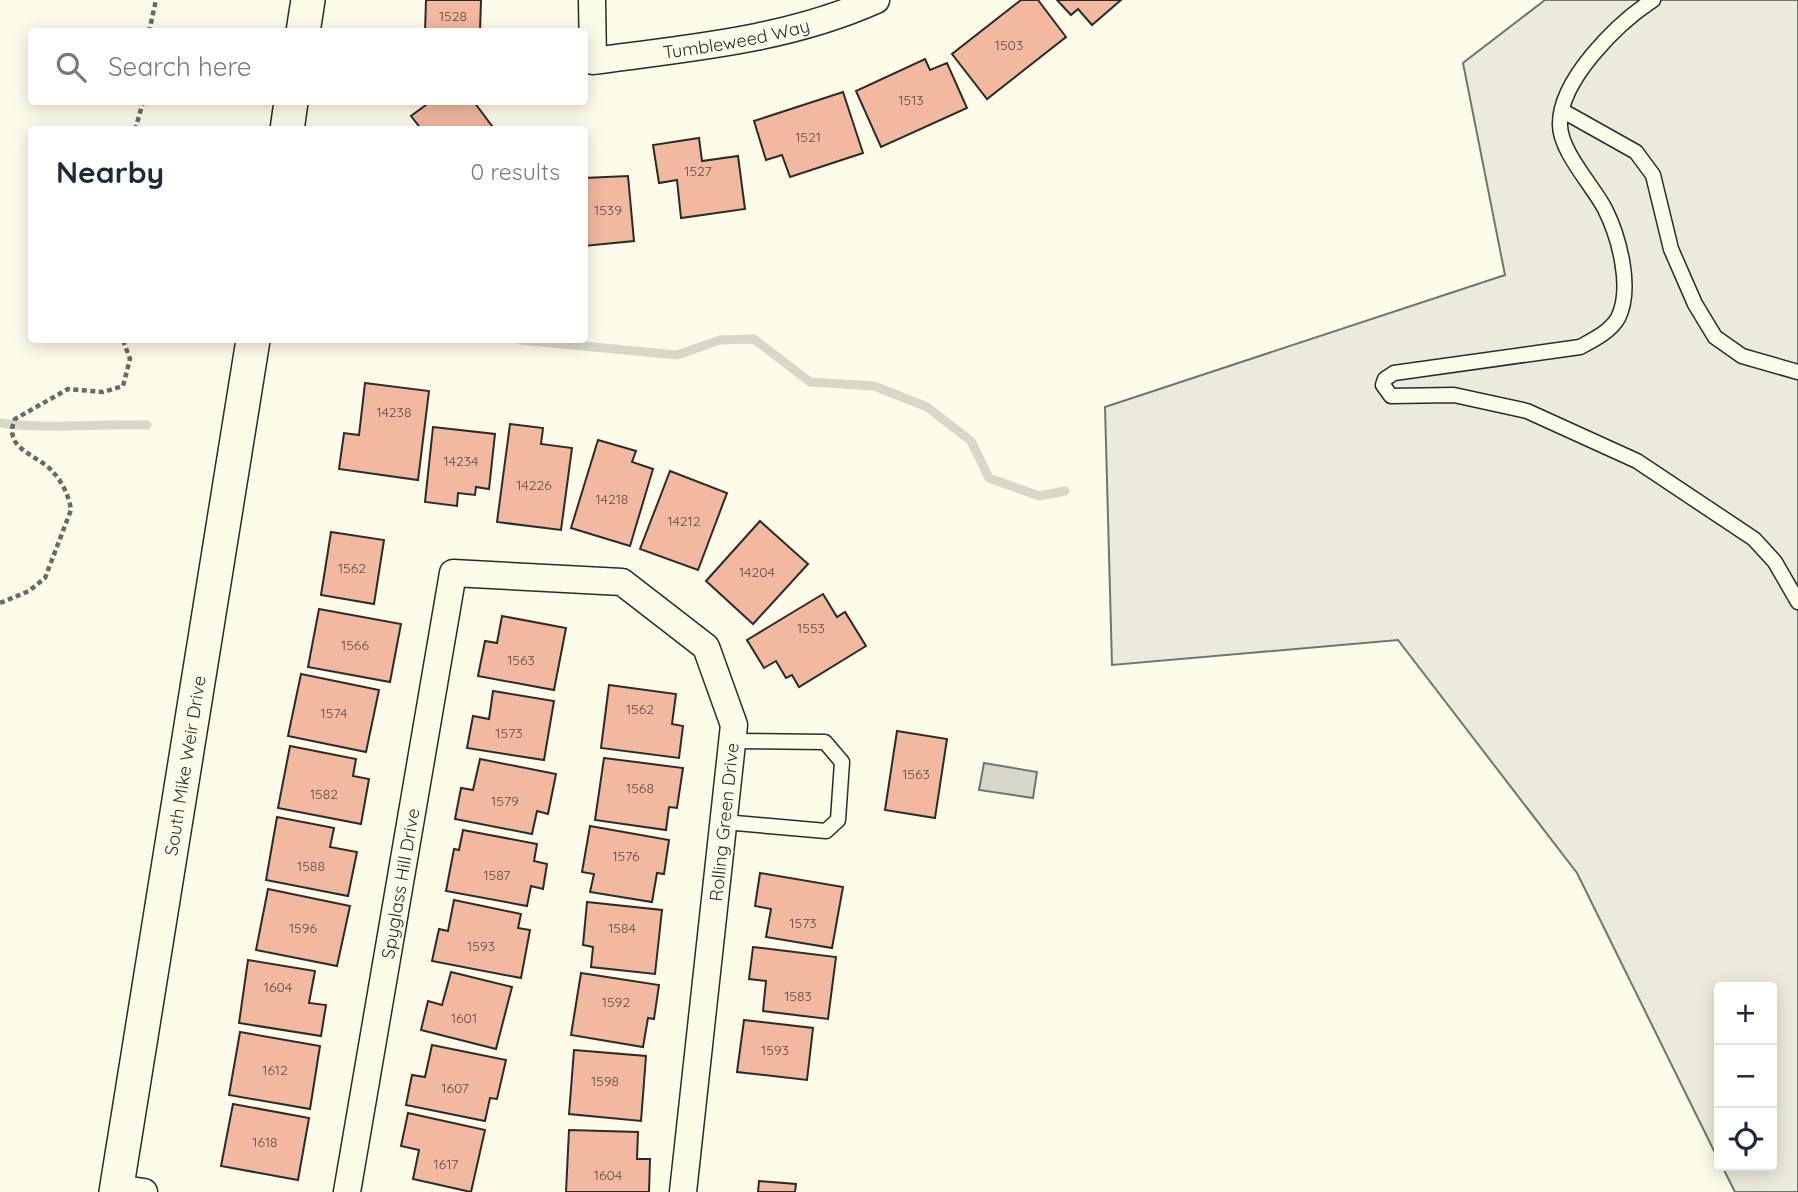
<!DOCTYPE html>
<html lang="en">
<head>
<meta charset="utf-8">
<style>
  body { margin:0; font-family:Quicksand,sans-serif; background:#f6f6f7; color:#1f2937 }
  .controls { position:absolute; right:21px; bottom:21px; display:grid; overflow:hidden; border-radius:7px; box-shadow:0 4px 18px #0003 }
  .controls button { width:63px; height:63px; display:grid; place-items:center; padding:0; border:0; border-bottom:2px solid #e0e1e3; background:#fff; color:#1f2937; font:35px sans-serif }
  .list { margin:0; padding:0; list-style:none }
  h2 { display:flex; justify-content:space-between; align-items:center; height:91px; margin:0; padding:0 28px; font-size:30px }
  h2 small { font-size:23px; font-weight:400; color:#747a83 }
  .icon { flex:none; width:38px; height:38px; fill:none; stroke:currentColor; stroke-width:2; stroke-linecap:round; stroke-linejoin:round }
  .map { position:relative; flex:none; width:1798px; height:1192px; overflow:hidden }
  .search { position:absolute; background:#fff; box-shadow:0 4px 18px #0003; left:28px; top:28px; width:560px; height:77px; display:flex; align-items:center; gap:18px; box-sizing:border-box; padding:0 24px; border-radius:7px; color:#747a83; font-size:26px }
  .panel { position:absolute; background:#fff; box-shadow:0 4px 18px #0003; left:28px; top:126px; width:560px; height:217px; border-radius:7px }
  .map>svg:first-child { display:block }
</style>
</head>
<body>
<div class="map">
<svg width="1798" height="1192" viewBox="0 0 1798 1192">
  <rect width="100%" height="100%" fill="#fdfbea"/>
  <path fill="#ecebdb" stroke="#74746e" stroke-width="2" d="M1545 0H1798V1192H1735L1722 1166H1772V987H1719V1161L1577 873 1398 640 1112 665 1105 407 1505 275 1463 63Z"/>
  <path fill="#d8d7c9" stroke="#74746e" stroke-width="2" d="M984 763 1037 772 1033 798 979 790Z"/>
  <g fill="none" stroke-linecap="round" stroke-linejoin="round">
    <g stroke="#d8d7c9" stroke-width="9">
      <path d="M520 340 677 355 720 340 754 339 810 382 874 386 927 407 971 441 989 478 1039 496 1065 491"/>
      <path d="M0 423C50 430 98 423 147 425"/>
    </g>
  </g>
  <g fill="#f2b8a0" stroke="#2b2b2b" stroke-width="2">
    <path d="M426 0H481L480 32H425Z"/>
    <path d="M1021 0H1038L1066 37 987 99 952 54Z"/>
    <path d="M1057 0H1121L1092 25 1078 9 1071 15Z"/>
    <path d="M925 59 930 70 947 63 967 108 881 147 856 91Z"/>
    <path d="M843 92 863 153 790 177 782 155 766 160 754 121Z"/>
    <path d="M430 102H474L495 130H422L411 116Z"/>
    <path d="M699 138 702 161 738 156 745 209 681 218 677 180 659 183 653 145Z"/>
    <path d="M628 176 634 241 584 246V178Z"/>
    <path d="M365 383 429 391 418 480 339 469 344 433 359 435Z"/>
    <path d="M510 424 543 428 541 444 572 448 561 530 497 522Z"/>
    <path d="M433 427 495 434 489 489 476 487 475 495 458 493 457 506 425 502Z"/>
    <path d="M598 440 636 451 632 462 653 469 630 546 571 528Z"/>
    <path d="M670 471 727 493 698 570 640 549Z"/>
    <path d="M760 521 808 564 753 624 706 581Z"/>
    <path d="M331 532 384 540 374 604 321 595Z"/>
    <path d="M823 594 837 617 845 612 866 646 799 687 792 675 786 678 776 661 764 668 747 640Z"/>
    <path d="M319 609 401 624 390 682 308 667Z"/>
    <path d="M502 616 566 628 554 690 478 676 485 641 497 643Z"/>
    <path d="M301 674 379 690 366 752 288 736Z"/>
    <path d="M609 685 676 694 672 724 683 726 679 758 601 748Z"/>
    <path d="M493 691 554 701 544 760 467 748 473 716 489 719Z"/>
    <path d="M897 731 947 739 935 818 885 810Z"/>
    <path d="M290 746 356 759 353 776 369 779 361 824 278 808Z"/>
    <path d="M604 758 683 768 677 808 669 807 666 830 595 820Z"/>
    <path d="M480 759 556 774 548 814 537 811 532 834 455 819 461 788 473 790Z"/>
    <path d="M277 817 334 828 330 847 357 852 348 896 266 880Z"/>
    <path d="M590 826 669 840 664 874 657 873 652 902 590 892 594 874 582 872Z"/>
    <path d="M463 830 537 844 534 861 547 864 543 889 531 886 527 906 446 891 454 849 459 850Z"/>
    <path d="M760 873 843 887 832 948 766 937 771 909 755 906Z"/>
    <path d="M268 889 350 906 337 966 256 950Z"/>
    <path d="M454 900 521 914 518 928 530 930 521 978 432 961 439 929 448 931Z"/>
    <path d="M587 902 662 910 655 974 591 967 593 947 583 945Z"/>
    <path d="M753 947 836 957 828 1019 763 1011 766 981 749 979Z"/>
    <path d="M248 960 315 971 309 1003 326 1005 321 1036 239 1023Z"/>
    <path d="M451 972 512 987 496 1049 421 1030 428 1001 442 1005Z"/>
    <path d="M581 973 659 985 654 1019 648 1018 643 1047 571 1035Z"/>
    <path d="M744 1020 813 1028 807 1080 737 1072Z"/>
    <path d="M240 1032 320 1046 310 1109 229 1095Z"/>
    <path d="M432 1045 506 1060 497 1099 490 1098 485 1121 406 1105 412 1075 425 1077Z"/>
    <path d="M574 1050 646 1056 641 1121 569 1114Z"/>
    <path d="M233 1104 309 1118 298 1180 221 1166Z"/>
    <path d="M408 1113 485 1130 471 1192 413 1179 419 1150 401 1146Z"/>
    <path d="M569 1130 638 1132 637 1159H650L649 1192H566Z"/>
    <path d="M759 1181 796 1184 795 1192H758Z"/>
  </g>
  <g fill="none" stroke-linecap="round" stroke-linejoin="round">
    <defs>
      <g id="service">
        <path d="M1653 0C1618 23 1559 80 1560 125 1560 151 1593 186 1605 209 1619 237 1633 288 1618 318 1610 332 1593 340 1580 347L1394 373 1385 379 1383 385 1391 396 1454 395 1527 411 1637 461 1754 539 1775 562 1798 602"/>
        <path d="M1563 111 1636 152 1653 175 1671 249 1695 304 1715 337 1742 356 1798 372"/>
        <path d="M724 822 826 831 838 820 842 762 825 742 732 741"/>
      </g>
      <g id="minor">
        <path id="s1" d="M592 0 593 61C689 48 787 40 876 0"/>
        <path d="M117 1188 144 1192"/>
        <path id="s2" d="M347 1192 453 573 622 582 706 647 734 725 683 1192"/>
      </g>
      <g id="tertiary">
        <path d="M303 32 308 0"/>
        <path d="M287 130 291 102"/>
        <path id="s3" d="M116 1192 253 340"/>
      </g>
    </defs>
    <use href="#service" stroke="#2b2b2b" stroke-width="17"/>
    <use href="#minor" stroke="#2b2b2b" stroke-width="29"/>
    <use href="#tertiary" stroke="#2b2b2b" stroke-width="36"/>
    <g stroke="#6a6964" stroke-width="4.5" stroke-dasharray="5 3.5" stroke-linecap="butt">
      <path d="M149 32 156 0"/>
      <path d="M135 130 143 102"/>
      <path d="M0 603 29 591 45 578 71 510C69 496 62 481 52 471 37 454 2 449 15 419L68 389 103 392 123 386 130 359 123 340"/>
    </g>
    <use href="#service" stroke="#fdfbea" stroke-width="14"/>
    <use href="#minor" stroke="#fdfbea" stroke-width="26"/>
    <use href="#tertiary" stroke="#fdfbea" stroke-width="33"/>
  </g>
  <g text-anchor="middle" dominant-baseline="central" stroke-width="5" stroke-linejoin="round" paint-order="stroke">
    <g font-size="14" fill="#5d4e48">
      <text x="453" y="16">1528</text>
      <text x="1009" y="45">1503</text>
      <text x="911" y="100">1513</text>
      <text x="808" y="137">1521</text>
      <text x="698" y="171">1527</text>
      <text x="608" y="210">1539</text>
      <text x="394" y="412">14238</text>
      <text x="461" y="461">14234</text>
      <text x="534" y="485">14226</text>
      <text x="612" y="499">14218</text>
      <text x="684" y="521">14212</text>
      <text x="352" y="568">1562</text>
      <text x="757" y="572">14204</text>
      <text x="811" y="628">1553</text>
      <text x="355" y="645">1566</text>
      <text x="521" y="660">1563</text>
      <text x="640" y="709">1562</text>
      <text x="334" y="713">1574</text>
      <text x="509" y="733">1573</text>
      <text x="916" y="774">1563</text>
      <text x="640" y="788">1568</text>
      <text x="324" y="794">1582</text>
      <text x="505" y="801">1579</text>
      <text x="626" y="856">1576</text>
      <text x="311" y="866">1588</text>
      <text x="497" y="875">1587</text>
      <text x="803" y="923">1573</text>
      <text x="303" y="928">1596</text>
      <text x="622" y="928">1584</text>
      <text x="481" y="946">1593</text>
      <text x="278" y="987">1604</text>
      <text x="798" y="996">1583</text>
      <text x="616" y="1002">1592</text>
      <text x="464" y="1018">1601</text>
      <text x="775" y="1050">1593</text>
      <text x="275" y="1070">1612</text>
      <text x="605" y="1081">1598</text>
      <text x="455" y="1088">1607</text>
      <text x="265" y="1142">1618</text>
      <text x="446" y="1164">1617</text>
      <text x="608" y="1175">1604</text>
    </g>
    <g font-size="18" fill="#2b2b2b" stroke="#fdfbea">
      <text stroke="none"><textPath href="#s1" startOffset="206">Tumbleweed Way</textPath></text>
      <text stroke="none"><textPath href="#s3" startOffset="432">South Mike Weir Drive</textPath></text>
      <text transform="translate(724 822) rotate(-84)">Rolling Green Drive</text>
      <text stroke="none"><textPath href="#s2" startOffset="313">Spyglass Hill Drive</textPath></text>
    </g>
  </g>
</svg>
<div class="controls">
<button>+</button>
<button>−</button>
<button><svg class="icon" aria-label="locate" viewBox="0 0 24 24"><circle cx="12" cy="12" r="6"/><path d="M12 2v4M12 18v4M2 12h4M18 12h4"/></svg></button>
</div>
<div class="search"><svg class="icon" aria-label="search" viewBox="0 0 24 24"><circle cx="10" cy="10" r="6"/><path d="M15 15l6 6"/></svg>Search here</div>
<section class="panel">
<h2>Nearby<small>0 results</small></h2>
<ul class="list">
</ul>
</section>
</div>
</body>
</html>
